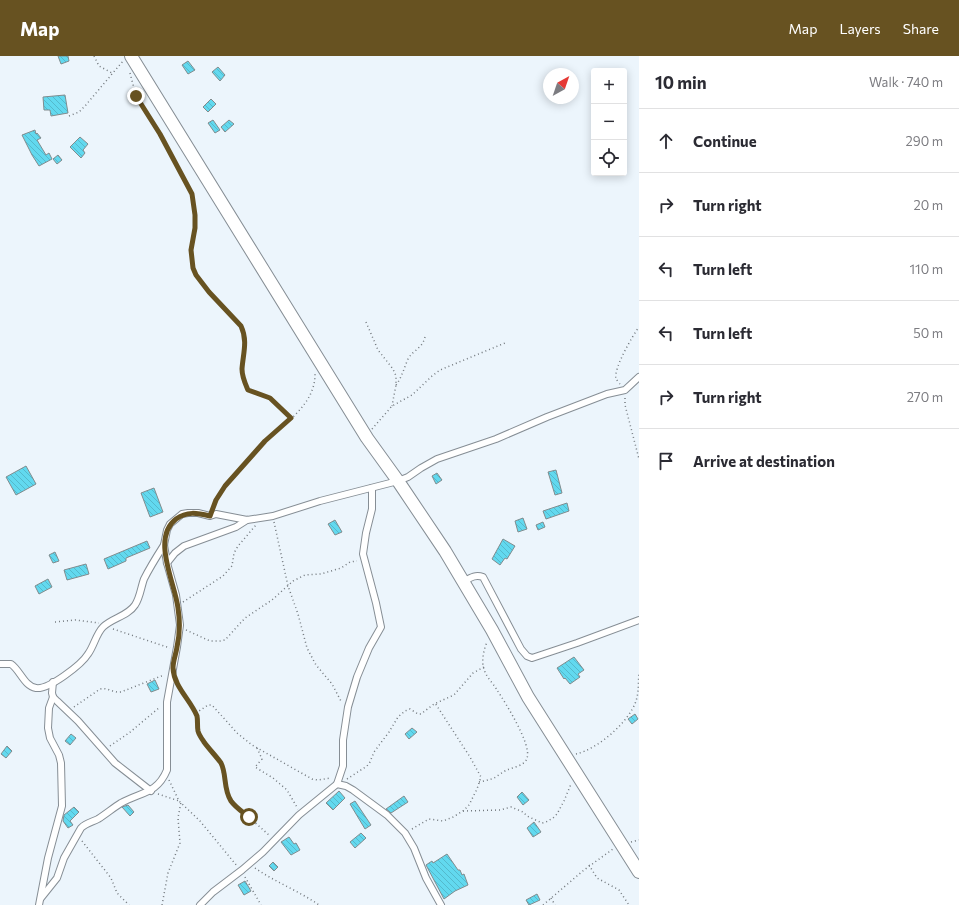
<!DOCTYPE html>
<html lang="en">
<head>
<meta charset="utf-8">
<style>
  body { margin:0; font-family:Commissioner,sans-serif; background:#f2f2f3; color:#2b2b33 }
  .controls { position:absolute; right:12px; top:12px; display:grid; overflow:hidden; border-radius:4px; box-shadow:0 2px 10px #0003 }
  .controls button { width:36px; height:36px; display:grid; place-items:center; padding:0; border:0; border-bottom:1px solid #e1e1e2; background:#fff; color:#2b2b33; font:20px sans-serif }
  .compass { position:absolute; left:543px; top:12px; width:36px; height:36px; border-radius:50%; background:#fff; box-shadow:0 2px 10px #0003; rotate:40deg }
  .stop { position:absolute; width:12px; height:12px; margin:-9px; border:3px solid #675221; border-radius:50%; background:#fff }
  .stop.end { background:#675221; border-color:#fff; box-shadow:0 1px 4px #0008 }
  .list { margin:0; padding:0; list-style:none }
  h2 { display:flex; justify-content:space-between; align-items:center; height:52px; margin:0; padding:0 16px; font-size:17px }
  h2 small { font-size:13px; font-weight:400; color:#7c7c81 }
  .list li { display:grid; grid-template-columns:26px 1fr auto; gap:12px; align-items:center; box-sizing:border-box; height:64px; padding:0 16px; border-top:1px solid #e1e1e2 }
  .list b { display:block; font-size:15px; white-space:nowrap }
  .list em { font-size:13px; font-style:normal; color:#7c7c81 }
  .icon { flex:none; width:22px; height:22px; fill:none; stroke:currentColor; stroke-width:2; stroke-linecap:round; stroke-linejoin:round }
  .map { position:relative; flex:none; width:639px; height:849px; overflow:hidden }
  header { display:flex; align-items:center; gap:24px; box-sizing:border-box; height:56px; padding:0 20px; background:#675221; color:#fff }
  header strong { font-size:19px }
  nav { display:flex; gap:22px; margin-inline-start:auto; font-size:14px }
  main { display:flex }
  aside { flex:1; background:#fff }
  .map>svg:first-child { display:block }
</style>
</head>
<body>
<header>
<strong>Map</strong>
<nav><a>Map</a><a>Layers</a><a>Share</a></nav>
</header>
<main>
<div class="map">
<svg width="639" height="849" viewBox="0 0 639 849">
  <defs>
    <pattern id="building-back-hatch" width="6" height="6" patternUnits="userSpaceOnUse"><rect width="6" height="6" fill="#62d9ef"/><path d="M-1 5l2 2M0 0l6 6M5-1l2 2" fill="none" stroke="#54b9cc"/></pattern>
  </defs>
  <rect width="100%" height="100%" fill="#ecf5fc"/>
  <g fill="url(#building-back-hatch)" stroke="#818c8e">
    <path d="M58 0H68L69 5 61 8Z"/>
    <path d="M188 5 195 14 188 18 182 9Z"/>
    <path d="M218 11 225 19 220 25 212 16Z"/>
    <path d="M65 39 68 57 51 60 50 54H44L43 41Z"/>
    <path d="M211 43 216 48 208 56 203 51Z"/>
    <path d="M213 64 220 74 215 77 208 67Z"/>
    <path d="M229 64 234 68 225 76 221 71Z"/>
    <path d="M35 74 36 78 37 77 41 82 37 84 46 99 49 97 52 103 39 110 32 99 22 79Z"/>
    <path d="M80 81 88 88 83 94 85 97 81 102 70 91Z"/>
    <path d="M58 99 62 104 57 108 53 103Z"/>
    <path d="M26 410 36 428 16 439 6 421Z"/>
    <path d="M556 414 562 437 555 439 548 416Z"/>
    <path d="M437 417 442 424 436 428 432 420Z"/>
    <path d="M154 432 163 456 150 461 141 437Z"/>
    <path d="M567 447 569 455 546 463 543 455Z"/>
    <path d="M523 462 527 473 518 476 515 465Z"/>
    <path d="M335 464 342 476 335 479 328 468Z"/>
    <path d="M543 466 545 471 538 474 536 469Z"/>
    <path d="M503 483 515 490 507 503 505 502 500 509 492 503Z"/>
    <path d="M147 485 150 492 126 502V505L108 513 104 503Z"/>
    <path d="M55 496 59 505 53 507 49 499Z"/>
    <path d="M86 508 89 518 67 524 64 514Z"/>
    <path d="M48 523 52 531 39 538 35 530Z"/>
    <path d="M574 601 584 614 578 618 580 621 570 628 565 622 564 623 557 612Z"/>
    <path d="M155 624 159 633 151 636 147 628Z"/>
    <path d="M635 658 638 663 632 668 628 663Z"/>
    <path d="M412 672 417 676 409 683 405 678Z"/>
    <path d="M71 678 76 682 70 689 65 685Z"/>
    <path d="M7 690 12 695 6 702 1 698Z"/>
    <path d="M339 735 345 742 333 754 326 747Z"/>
    <path d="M522 736 529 744 523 749 517 741Z"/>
    <path d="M404 740 408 746 391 757 386 753Z"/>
    <path d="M355 745 371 769 365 773 350 748Z"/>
    <path d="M128 749 134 756 130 760 122 751Z"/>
    <path d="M74 751 79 756 70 765 73 769 68 772 63 765 64 759Z"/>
    <path d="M534 766 541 776 533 781 527 772Z"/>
    <path d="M361 777 366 782 355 792 350 786Z"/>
    <path d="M289 781 294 788 296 787 300 794 291 799 281 786Z"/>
    <path d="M447 798 458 814H460L462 819 464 818 468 829 455 835 444 843 426 809 432 805 433 807Z"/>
    <path d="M273 806 278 811 274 815 269 810Z"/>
    <path d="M245 825 251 835 244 839 238 829Z"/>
    <path d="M537 838 540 844 529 849 526 844Z"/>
  </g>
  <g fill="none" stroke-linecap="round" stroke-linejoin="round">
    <defs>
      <g id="street">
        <path d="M167 507 175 497 184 490 236 471 247 464"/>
        <path d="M463 526C470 522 475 518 483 521L521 593 527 600 532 602 577 587 639 564"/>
        <path d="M0 608H11C20 614 24 630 36 632 49 634 82 608 88 598 94 590 96 578 103 571 112 562 128 560 135 549 140 542 141 531 144 523 150 511 157 500 164 489"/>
        <path d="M53 626 52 637 53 641 57 645 78 665 115 707 151 735"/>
        <path d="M337 728 346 730 353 734 387 759 405 777 414 792 426 822 441 849"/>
        <path d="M41 842 57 822 64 802 81 772C86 767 92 766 98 763 106 758 113 752 121 747 141 736 157 738 167 714V646L177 591 180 569 176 539 167 507 164 489 167 474 170 468 182 458 188 457H198L210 460 216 458 247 464 273 460 320 445 398 425 408 421 421 412 437 403 496 383 547 361 607 338 625 334 639 321"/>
        <path d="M39 849 48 802 62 750 61 707 59 699 50 682 48 672 49 652 53 641"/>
        <path d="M200 849 213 836 242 814 263 796 299 759 337 728 343 710V684L348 651 357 621 369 592 381 571 376 547 363 498 366 477 372 453V432"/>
      </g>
      <path id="highway" d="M131 0 367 382 398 425 445 495 492 574 528 641 639 816"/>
    </defs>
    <use href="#street" stroke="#868e95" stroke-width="8"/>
    <use href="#highway" stroke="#868e95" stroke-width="14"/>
    <g stroke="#73797e" stroke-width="1.5" stroke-dasharray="1 3" stroke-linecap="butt">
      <path d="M94 0 99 10 112 17"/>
      <path d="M130 17 136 40 160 78 174 105 186 125 192 138 195 159V172L191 194 193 212 196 219 209 236 241 270C248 285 243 298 242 313 242 320 245 327 248 334L270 343 291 363"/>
      <path d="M69 60 79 56 85 50 123 5"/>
      <path d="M366 266 378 294 393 313 396 320V329L392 350"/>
      <path d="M620 328C619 327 616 323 616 323 613 313 633 279 639 271"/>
      <path d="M396 329C402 321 404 312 408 303 413 294 422 293 425 281"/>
      <path d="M625 342V349L639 403"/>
      <path d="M372 373 392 350 412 339 432 320 440 314 505 287"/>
      <path d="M212 453C218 436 229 426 240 413 248 404 256 394 265 386 285 367 316 348 315 317"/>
      <path d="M274 466 288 530 298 558 307 592 316 609 332 628 342 647"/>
      <path d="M183 546 223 520 232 510 234 497 238 490 256 469"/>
      <path d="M55 566 75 564 99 567"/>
      <path d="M113 573 170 592"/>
      <path d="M186 574 210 585H220L225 584 245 562 272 544 293 525 305 519 321 518 341 512 350 506 357 505"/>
      <path d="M178 628 197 662 198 675 204 686 221 708 225 730 231 745 270 780"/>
      <path d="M74 651 100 633C107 631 113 637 121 636L164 619"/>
      <path d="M196 657 208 649H212L237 677 252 689 312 723 318 724 331 722"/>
      <path d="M110 690 129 677 160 651"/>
      <path d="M257 692 262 703 255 711 273 722 287 734 298 753"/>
      <path d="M576 698C598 693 629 666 636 645 639 636 638 627 639 617"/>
      <path d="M347 723 367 710 370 706 374 696 389 676 398 661 405 655 410 653 418 658H421L434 648 454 639 473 617 484 611"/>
      <path d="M169 724 179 745 200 765 237 810"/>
      <path d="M479 726C484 725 489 724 494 722 498 720 502 716 507 714 513 711 525 710 527 702 532 689 505 646 497 634 493 627 486 621 484 613 481 605 484 593 487 586"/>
      <path d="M158 738 179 745"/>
      <path d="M463 755 500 754 511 751 523 756 527 760 542 767 546 766 553 762 557 758 564 745 571 728"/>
      <path d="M412 773 429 763 443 765 453 761 463 755 469 749 477 733 481 721 470 701 435 647"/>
      <path d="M82 785 111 822 117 837 129 849"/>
      <path d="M631 786 639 784"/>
      <path d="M589 809 597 822 619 834 629 849"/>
      <path d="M255 812C275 826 299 835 319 849"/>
      <path d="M245 821 261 849"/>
      <path d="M551 842 555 849"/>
      <path d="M162 849 168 817 180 787 178 762 181 746"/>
      <path d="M543 849 584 814 613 793"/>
    </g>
    <use href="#street" stroke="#fff" stroke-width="6"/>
    <use href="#highway" stroke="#fff" stroke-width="12"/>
  </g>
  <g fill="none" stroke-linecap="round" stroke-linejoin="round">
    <path stroke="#675221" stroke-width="5" d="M136 40 160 78 192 138 195 159V172L191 194 193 212 196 219 209 236 241 270C248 285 243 298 242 313 242 321 245 327 248 334L270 342 291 362 265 385 225 430 216 444 210 460C197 457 187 455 176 463 151 482 175 527 178 552 180 565 180 578 177 591 176 598 173 605 173 612 174 631 190 643 197 660 198 665 197 670 198 675 199 679 202 683 204 686 209 693 216 700 221 707 227 719 223 733 231 745 236 752 243 756 249 761"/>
  </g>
</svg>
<div class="controls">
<button>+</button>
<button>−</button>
<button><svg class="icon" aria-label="locate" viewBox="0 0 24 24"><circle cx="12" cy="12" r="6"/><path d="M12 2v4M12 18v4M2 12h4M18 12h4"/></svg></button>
</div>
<svg class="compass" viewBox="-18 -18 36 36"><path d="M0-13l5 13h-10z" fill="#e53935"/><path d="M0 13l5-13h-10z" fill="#7c7c81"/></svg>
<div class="stop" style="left:249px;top:761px"></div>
<div class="stop end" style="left:136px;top:40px"></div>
</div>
<aside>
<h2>10 min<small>Walk · 740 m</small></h2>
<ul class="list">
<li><svg class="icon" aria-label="ahead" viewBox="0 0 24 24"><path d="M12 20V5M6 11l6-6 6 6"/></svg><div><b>Continue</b></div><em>290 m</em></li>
<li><svg class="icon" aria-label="right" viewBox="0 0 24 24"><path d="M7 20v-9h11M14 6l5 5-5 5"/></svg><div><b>Turn right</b></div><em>20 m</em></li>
<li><svg class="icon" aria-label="left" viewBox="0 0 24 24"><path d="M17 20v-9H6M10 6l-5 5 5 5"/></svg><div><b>Turn left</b></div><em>110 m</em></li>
<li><svg class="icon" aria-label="left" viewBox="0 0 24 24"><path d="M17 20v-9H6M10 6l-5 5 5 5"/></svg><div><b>Turn left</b></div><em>50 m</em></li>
<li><svg class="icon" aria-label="right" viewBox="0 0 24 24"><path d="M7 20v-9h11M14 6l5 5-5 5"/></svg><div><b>Turn right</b></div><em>270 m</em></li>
<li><svg class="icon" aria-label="arrive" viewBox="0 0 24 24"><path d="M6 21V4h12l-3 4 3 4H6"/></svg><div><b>Arrive at destination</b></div></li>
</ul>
</aside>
</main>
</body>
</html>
